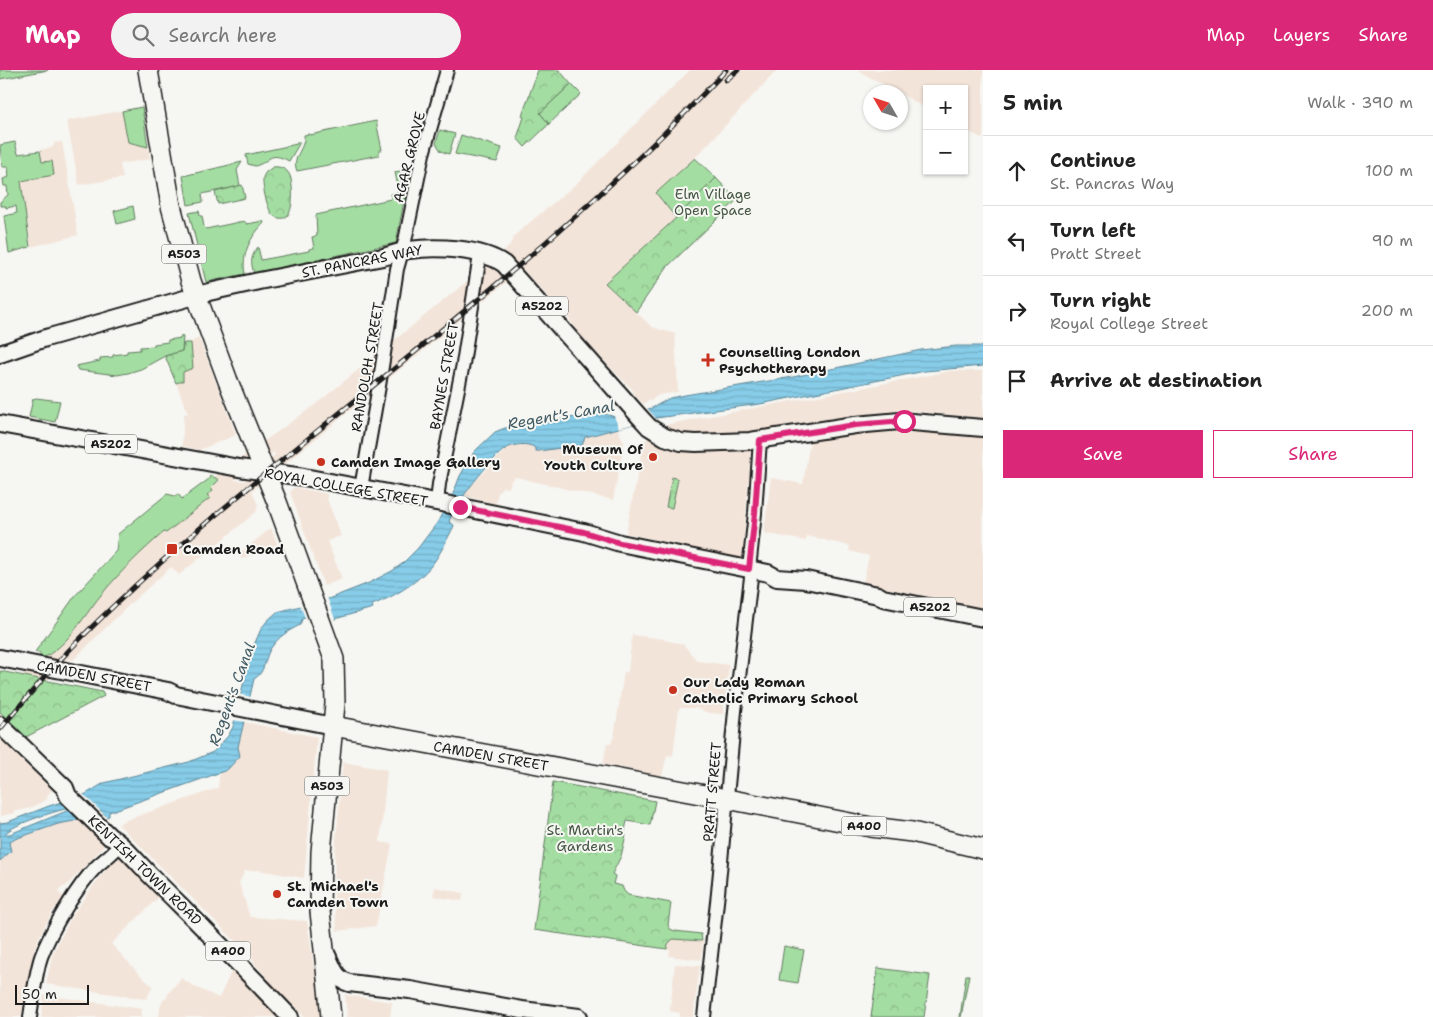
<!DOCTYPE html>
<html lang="en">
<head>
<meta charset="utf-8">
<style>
  body { margin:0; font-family:"Shantell Sans",sans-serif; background:#f2f2f2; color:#222 }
  .controls { position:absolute; right:15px; top:15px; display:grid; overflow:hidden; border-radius:0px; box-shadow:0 1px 4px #0004 }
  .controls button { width:45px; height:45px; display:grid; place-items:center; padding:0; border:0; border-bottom:1px solid #e0e0e0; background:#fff; color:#222; font:25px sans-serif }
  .compass { position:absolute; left:863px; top:15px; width:45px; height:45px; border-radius:50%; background:#fff; box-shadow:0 1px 4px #0004; rotate:309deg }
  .scale { position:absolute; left:15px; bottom:12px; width:74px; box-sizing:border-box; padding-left:5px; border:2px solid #1c1c1c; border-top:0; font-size:14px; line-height:18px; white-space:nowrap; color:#1c1c1c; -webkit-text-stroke:4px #f6f6f2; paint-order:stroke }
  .stop { position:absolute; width:15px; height:15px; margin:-11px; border:4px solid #db2777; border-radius:50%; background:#fff }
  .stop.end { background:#db2777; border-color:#fff; box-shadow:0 1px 5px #0008 }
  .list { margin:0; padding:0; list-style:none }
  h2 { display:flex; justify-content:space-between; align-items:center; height:65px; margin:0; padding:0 20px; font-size:21px }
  h2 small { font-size:16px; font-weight:400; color:#767676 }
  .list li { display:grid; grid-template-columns:32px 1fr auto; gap:15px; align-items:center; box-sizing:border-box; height:70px; padding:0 20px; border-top:1px solid #e0e0e0 }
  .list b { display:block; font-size:19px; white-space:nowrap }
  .list p { margin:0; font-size:16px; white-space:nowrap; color:#767676 }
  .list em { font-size:16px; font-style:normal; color:#767676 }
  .actions { display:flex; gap:10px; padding:15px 20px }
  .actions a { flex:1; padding:11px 0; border:1px solid #db2777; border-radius:0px; text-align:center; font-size:18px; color:#db2777 }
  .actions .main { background:#db2777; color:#fff }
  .icon { flex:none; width:28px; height:28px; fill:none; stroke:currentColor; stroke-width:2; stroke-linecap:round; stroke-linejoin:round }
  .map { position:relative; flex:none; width:983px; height:947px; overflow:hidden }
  header { display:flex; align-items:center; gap:30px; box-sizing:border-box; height:70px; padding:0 25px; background:#db2777; color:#fff }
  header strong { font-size:24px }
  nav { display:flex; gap:28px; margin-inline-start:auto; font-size:18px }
  .search { width:350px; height:45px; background:#f2f2f2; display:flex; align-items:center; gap:12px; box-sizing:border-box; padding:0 18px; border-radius:28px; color:#767676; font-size:19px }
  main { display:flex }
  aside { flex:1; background:#fff }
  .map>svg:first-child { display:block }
</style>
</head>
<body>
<header>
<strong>Map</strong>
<div class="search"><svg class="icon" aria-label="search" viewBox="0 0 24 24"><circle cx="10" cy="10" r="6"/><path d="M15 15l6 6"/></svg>Search here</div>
<nav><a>Map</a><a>Layers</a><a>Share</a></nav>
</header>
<main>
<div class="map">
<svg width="983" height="947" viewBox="0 0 983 947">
  <defs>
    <pattern id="park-crowns" width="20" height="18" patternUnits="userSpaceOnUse" patternTransform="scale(1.25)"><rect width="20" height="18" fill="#a4dda2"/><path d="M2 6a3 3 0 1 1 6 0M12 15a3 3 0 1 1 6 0" fill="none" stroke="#8dbd8b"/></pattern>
    <pattern id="water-rules" width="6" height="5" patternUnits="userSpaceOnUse" patternTransform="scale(1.25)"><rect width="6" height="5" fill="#87cce8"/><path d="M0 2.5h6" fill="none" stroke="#74afc6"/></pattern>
  </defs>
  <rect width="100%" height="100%" fill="#f6f6f2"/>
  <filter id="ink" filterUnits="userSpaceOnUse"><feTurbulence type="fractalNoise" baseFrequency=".02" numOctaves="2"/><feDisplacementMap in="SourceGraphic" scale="10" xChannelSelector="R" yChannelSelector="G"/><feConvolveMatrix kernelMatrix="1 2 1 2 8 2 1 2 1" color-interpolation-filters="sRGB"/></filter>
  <g filter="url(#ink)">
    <g fill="#f3e4d9" fill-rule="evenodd">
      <path d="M690 0H777L695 88 656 123 676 148 605 213 652 257 675 264 678 322 658 325 651 331 649 329 644 334 634 325 633 320 587 274 569 249 522 199 252 421 258 435 256 442 179 505 171 497 131 533 73 590 67 589 0 665V646L1 644 0 642 22 605 41 584 35 582 66 538 116 481 118 464 167 424 175 426 178 424 182 429 209 409 210 405 214 407 315 335 508 178 516 164 575 115ZM274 382 275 385 244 411 234 410Z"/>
      <path d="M857 0H983V69L964 59V19H927V39L901 24V22H897Z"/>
      <path d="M142 37 150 89 120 94 123 108 79 115 67 51Z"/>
      <path d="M62 72 78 165 31 177 21 111 45 107 40 80 51 78 54 76V73Z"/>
      <path d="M199 268 236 365 199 380 182 376 184 344 188 343 176 313 183 310V302L191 280V272Z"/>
      <path d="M951 301H983V348L913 341 885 343 833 353 749 365 691 366 676 362 666 356 669 354Z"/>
      <path d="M617 358 624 372 613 430 516 407 511 410 509 418 502 417 498 423 496 434 463 425 496 389 509 377 528 374 539 381 582 375 584 367Z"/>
      <path d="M885 360 925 361 983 367V539L863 513 869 486 849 481 850 476 807 466 806 471 764 463 771 408 803 414 810 371Z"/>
      <path d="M651 367 664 374 694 382 751 381 742 489 626 463 644 371Z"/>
      <path d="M294 417 327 424V429L341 466 327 471 342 509 324 516 290 422Z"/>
      <path d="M271 458 278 476 241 489 239 484Z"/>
      <path d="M632 565 664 569V570L683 574 697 591 729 595 723 644 709 643 696 638H679L673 686 667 685 662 706 603 694 607 673 611 674 613 668H614L624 602H628Z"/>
      <path d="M244 652 317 667 304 808 258 800 245 801 239 813 250 847 307 851 318 925 320 947H305L290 932 289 933 264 908 266 906 255 894 252 888 118 754H121V752L218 718 220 700 240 686 238 678Z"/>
      <path d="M0 669 52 720 46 727 48 729 30 738 18 741 15 740V743L0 746Z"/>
      <path d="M343 692 387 700 380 772 392 774 376 856 337 861 334 827 335 782Z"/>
      <path d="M81 749 103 771 104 776 66 816 60 818 59 823 64 827 53 841 40 865 34 879 21 947H0V791L10 781 9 773 15 769 58 754Z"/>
      <path d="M118 786 159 827 111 874 144 909 153 916 146 929 46 914 53 883 72 846 99 808Z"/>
      <path d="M435 817 463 823 462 831 433 826Z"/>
      <path d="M673 869 703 871 701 890 669 886 670 880 667 879 668 874Z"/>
      <path d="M675 894 700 896 693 947H680V943L670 941Z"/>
      <path d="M233 898 277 947H159L160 938 163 930 167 928 168 924 181 908 193 916 219 928Z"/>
      <path d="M44 925 142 939 141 947H41Z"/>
      <path d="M345 925 392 932 390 947H347Z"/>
    </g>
    <g fill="#a4dda2" stroke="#607c5f">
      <path d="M0 0H48L0 9Z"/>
      <path d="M571 14 581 24 549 54 540 43Z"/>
      <path d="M142 37 148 77 128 72 122 41Z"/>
      <path d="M376 51 382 80H379V85L297 101C291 87 306 78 304 65L309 64 310 65Z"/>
      <path d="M440 60 455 64 449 84 441 81 436 73Z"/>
      <path d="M461 65 502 78 497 92 455 84Z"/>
      <path d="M15 72 18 84 40 81 42 92 52 91 54 105 21 111 30 177 9 183 4 146 17 143 16 136 6 138V136H0V132L8 125 7 116H4L3 109 9 107 8 97H2L0 75Z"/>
      <path d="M297 72H299V74L289 91C268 80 271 92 255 96L248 94 246 85 297 74Z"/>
      <path d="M695 88 716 108 676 148 656 123Z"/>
      <path d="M242 92 237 100 240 116 202 124 203 132 188 135 183 106Z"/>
      <path d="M410 99 396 173 254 203C250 192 251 186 258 177L261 190 309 181V179L314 178 312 167 317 166 316 145 391 129 390 124 399 122 395 102Z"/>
      <path d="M133 136 135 149 117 154 114 141Z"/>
      <path d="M199 141 200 146H202L204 157 206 159 244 151 247 154 263 151 264 153C251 166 241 184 245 204L206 212 189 143Z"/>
      <path d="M181 266H183L182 281 165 286 141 299 128 303 117 305 78 300 76 296 100 291V288L113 287V285L127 283V281L140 280V277L154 276V274L168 272V270L181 268Z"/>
      <path d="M36 328 60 331 55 352 29 347 33 329Z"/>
      <path d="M210 405 219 410 211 418 213 421 207 425 210 428 166 463 164 462C142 481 120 502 101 525 82 548 65 582 35 591L41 584 35 582 75 526 116 481 118 464 167 424 175 426 178 424 182 429 209 409Z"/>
      <path d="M784 876 804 880 798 913 779 910Z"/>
      <path d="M966 905H969L961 947H960Z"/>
    </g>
    <g fill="url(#park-crowns)" stroke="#607c5f">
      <path d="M538 0H559L571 14 540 43 549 54 525 77 517 68 524 47 522 46Z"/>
      <path d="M273 97C282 96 289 100 291 109 293 119 296 158 274 146 268 143 262 116 263 109 263 106 264 105 266 102Z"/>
      <path d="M716 108 737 130 667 197 636 242 605 213 676 148Z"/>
      <path d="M242 115 245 128 218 134 215 122Z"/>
      <path d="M184 273H191L193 298 183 302V311L176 313 165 286 182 281Z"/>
      <path d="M672 407 678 409 672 438 666 437Z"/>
      <path d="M0 601 102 622 104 626 26 667 0 642Z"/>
      <path d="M553 712 655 731 650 755 627 751 624 765H626L621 786 612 804 615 806 613 814 622 816 624 821 628 825 671 833 668 855 670 859 675 861 701 864 702 871 673 869 668 874 667 879 534 860Z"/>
      <path d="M878 898 930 905 924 947H871Z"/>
    </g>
    <path fill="url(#water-rules)" stroke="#5c8696" fill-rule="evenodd" d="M956 276H983V296L925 301 760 334 656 348 585 367 582 375 539 381H536L534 377C527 373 515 374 507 378 493 385 453 436 449 452L454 455 453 458C446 471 440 485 431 496 416 514 393 527 372 535L373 538 335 549 305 548 302 549 300 555C288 561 279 566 271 578 264 588 266 602 254 609L238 677 240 686 227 700 109 742V746L107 747 100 740 74 751 58 754 15 769 9 773 11 781 0 791V753L8 752 49 736 86 724 104 713 189 692 213 682 228 666 233 657 251 582 261 559 267 551 277 542 328 529 369 513 392 501 402 494 418 478 437 453 453 424 460 406 474 382 495 362 505 358 602 343 615 347 652 338 670 328 685 325 793 307 921 280ZM73 737 74 738 10 764H5C12 754 59 740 73 737Z"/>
    <g fill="#f6f6f2">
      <path d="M646 337 656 348 619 358 613 344Z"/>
      <path d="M327 527 335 549 329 552 306 550 300 535Z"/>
      <path d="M238 624 251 627 246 652 232 650Z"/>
      <path d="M82 723 107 747 105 748 100 743 82 751 61 729Z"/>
    </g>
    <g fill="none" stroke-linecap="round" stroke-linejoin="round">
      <defs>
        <g id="minor">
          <path d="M361 418 379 316 397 199 405 171 423 84 447 0"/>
          <path d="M437 433 439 414 463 294 480 185"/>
          <path d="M749 499 755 443 760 370"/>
          <path d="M30 947C33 927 35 906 41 887 51 860 77 816 97 796 105 789 113 783 120 775"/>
          <path d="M704 947 718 823 735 641 752 499"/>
        </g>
        <g id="major">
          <path d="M0 284 46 268 209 222 259 211 383 187C392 185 400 181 409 180 436 176 481 178 504 194L638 345 649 357 665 367 681 372 696 373 750 371 855 355 900 351 983 358"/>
          <path d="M0 354 239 398 304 407 441 433 584 462 620 473 768 503 777 508 806 510 878 525 883 528 983 548"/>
          <path d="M0 588 168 621 176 625 333 656"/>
          <path d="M0 655 65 718 68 726 110 767C119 770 142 797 151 806 198 853 245 899 290 947"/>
          <path d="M327 885C333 897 335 909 349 913L410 920 522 940 579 947"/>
        </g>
        <g id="highway">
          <path d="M148 0 171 136 191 211 228 311 277 432 334 589 335 634 321 782 320 841 331 947"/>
          <path d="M333 656 727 729 871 757 912 762 983 779"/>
        </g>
      </defs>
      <use href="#minor" stroke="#1c1c1c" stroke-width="16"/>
      <use href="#major" stroke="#1c1c1c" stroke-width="20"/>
      <use href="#highway" stroke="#1c1c1c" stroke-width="22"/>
      <use href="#minor" stroke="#f6f6f2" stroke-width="12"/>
      <use href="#major" stroke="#f6f6f2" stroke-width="16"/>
      <use href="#highway" stroke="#f6f6f2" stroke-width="19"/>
      <defs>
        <g id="rail">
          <path d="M726 10 738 0"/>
          <path d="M0 659C26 629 51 598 79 570 157 491 245 420 331 350 468 239 606 129 726 0"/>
        </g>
      </defs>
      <use href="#rail" stroke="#1c1c1c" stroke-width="5"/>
      <use href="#rail" stroke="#f6f6f2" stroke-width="3" stroke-dasharray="9" stroke-linecap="butt"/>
    </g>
  </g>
  <g fill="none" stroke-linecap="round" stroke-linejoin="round" filter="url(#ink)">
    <path stroke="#db2777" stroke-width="6" d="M460 437 584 462 620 473 749 499 755 443 760 370 855 355 904 351"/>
  </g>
  <g fill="#c8321e" stroke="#f6f6f2" stroke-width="2">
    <path d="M705.5 282.5h5v5h5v5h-5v5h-5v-5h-5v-5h5z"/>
    <circle cx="653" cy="387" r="5"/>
    <circle cx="321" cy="392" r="5"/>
    <rect x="166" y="473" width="12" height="12" rx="2.5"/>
    <circle cx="673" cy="620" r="5"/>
    <circle cx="277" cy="824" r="5"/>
  </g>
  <g text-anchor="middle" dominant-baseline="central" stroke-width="4" stroke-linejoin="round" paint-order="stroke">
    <g fill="#f6f6f2" stroke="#5d5d5c" stroke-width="1">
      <rect x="161.5" y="174.5" width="45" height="19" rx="4"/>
      <rect x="516" y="226.5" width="52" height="19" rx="4"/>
      <rect x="85" y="364.5" width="52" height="19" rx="4"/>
      <rect x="904" y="527.5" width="52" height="19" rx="4"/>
      <rect x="304.5" y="706.5" width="45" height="19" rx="4"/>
      <rect x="841.5" y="746.5" width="45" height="19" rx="4"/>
      <rect x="205.5" y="871.5" width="45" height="19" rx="4"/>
    </g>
    <g font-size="12" font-weight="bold" fill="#1c1c1c">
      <text x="184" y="184">A503</text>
      <text x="542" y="236">A5202</text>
      <text x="111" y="374">A5202</text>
      <text x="930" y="537">A5202</text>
      <text x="327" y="716">A503</text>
      <text x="864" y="756">A400</text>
      <text x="228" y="881">A400</text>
    </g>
    <g font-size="14" fill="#1c1c1c" stroke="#f6f6f2">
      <text transform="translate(409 87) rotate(-76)">AGAR GROVE</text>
      <text transform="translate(362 191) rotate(-11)">ST. PANCRAS WAY</text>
      <text transform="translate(367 297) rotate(-80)">RANDOLPH STREET</text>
      <text transform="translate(444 306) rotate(-80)">BAYNES STREET</text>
      <text transform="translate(346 417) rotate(10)">ROYAL COLLEGE STREET</text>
      <text transform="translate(94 606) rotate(11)">CAMDEN STREET</text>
      <text transform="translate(491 686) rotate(10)">CAMDEN STREET</text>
      <text transform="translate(712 722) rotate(-85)">PRATT STREET</text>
      <text transform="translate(145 800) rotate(44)">KENTISH TOWN ROAD</text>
    </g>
    <g font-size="14" fill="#455644" stroke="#f6f6f2">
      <text x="713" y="124">Elm Village<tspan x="713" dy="16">Open Space</tspan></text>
      <text x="585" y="760">St. Martin's<tspan x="585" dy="16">Gardens</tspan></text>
    </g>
    <g font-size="14" font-weight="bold" fill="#1c1c1c" stroke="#f6f6f2" text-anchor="start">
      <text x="719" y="282">Counselling London<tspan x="719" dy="16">Psychotherapy</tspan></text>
      <text x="643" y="379" text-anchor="end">Museum Of<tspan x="643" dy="16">Youth Culture</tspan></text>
      <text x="331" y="392">Camden Image Gallery</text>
      <text x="183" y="479">Camden Road</text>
      <text x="683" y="612">Our Lady Roman<tspan x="683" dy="16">Catholic Primary School</tspan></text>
      <text x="287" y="816">St. Michael's<tspan x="287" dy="16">Camden Town</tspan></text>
    </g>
    <g font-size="15" font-style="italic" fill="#415a63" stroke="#f6f6f2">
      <text transform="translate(561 345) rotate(-10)">Regent's Canal</text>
      <text transform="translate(232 624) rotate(-70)">Regent's Canal</text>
    </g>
  </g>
</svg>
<div class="controls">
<button>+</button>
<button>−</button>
</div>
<svg class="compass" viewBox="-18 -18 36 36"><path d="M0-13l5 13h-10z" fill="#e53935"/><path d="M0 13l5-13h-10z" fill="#767676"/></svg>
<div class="scale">50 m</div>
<div class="stop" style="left:904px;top:351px"></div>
<div class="stop end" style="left:460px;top:437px"></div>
</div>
<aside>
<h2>5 min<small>Walk · 390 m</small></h2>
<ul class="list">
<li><svg class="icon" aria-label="ahead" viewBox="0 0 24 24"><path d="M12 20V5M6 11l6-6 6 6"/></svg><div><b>Continue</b><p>St. Pancras Way</p></div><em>100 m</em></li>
<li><svg class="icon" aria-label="left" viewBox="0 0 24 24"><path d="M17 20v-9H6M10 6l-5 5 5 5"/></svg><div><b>Turn left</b><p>Pratt Street</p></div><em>90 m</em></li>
<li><svg class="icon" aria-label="right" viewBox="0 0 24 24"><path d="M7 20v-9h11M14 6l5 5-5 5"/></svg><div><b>Turn right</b><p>Royal College Street</p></div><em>200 m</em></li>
<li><svg class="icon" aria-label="arrive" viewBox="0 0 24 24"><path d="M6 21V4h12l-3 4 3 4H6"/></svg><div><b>Arrive at destination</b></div></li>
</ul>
<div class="actions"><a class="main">Save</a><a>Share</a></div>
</aside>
</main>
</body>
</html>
